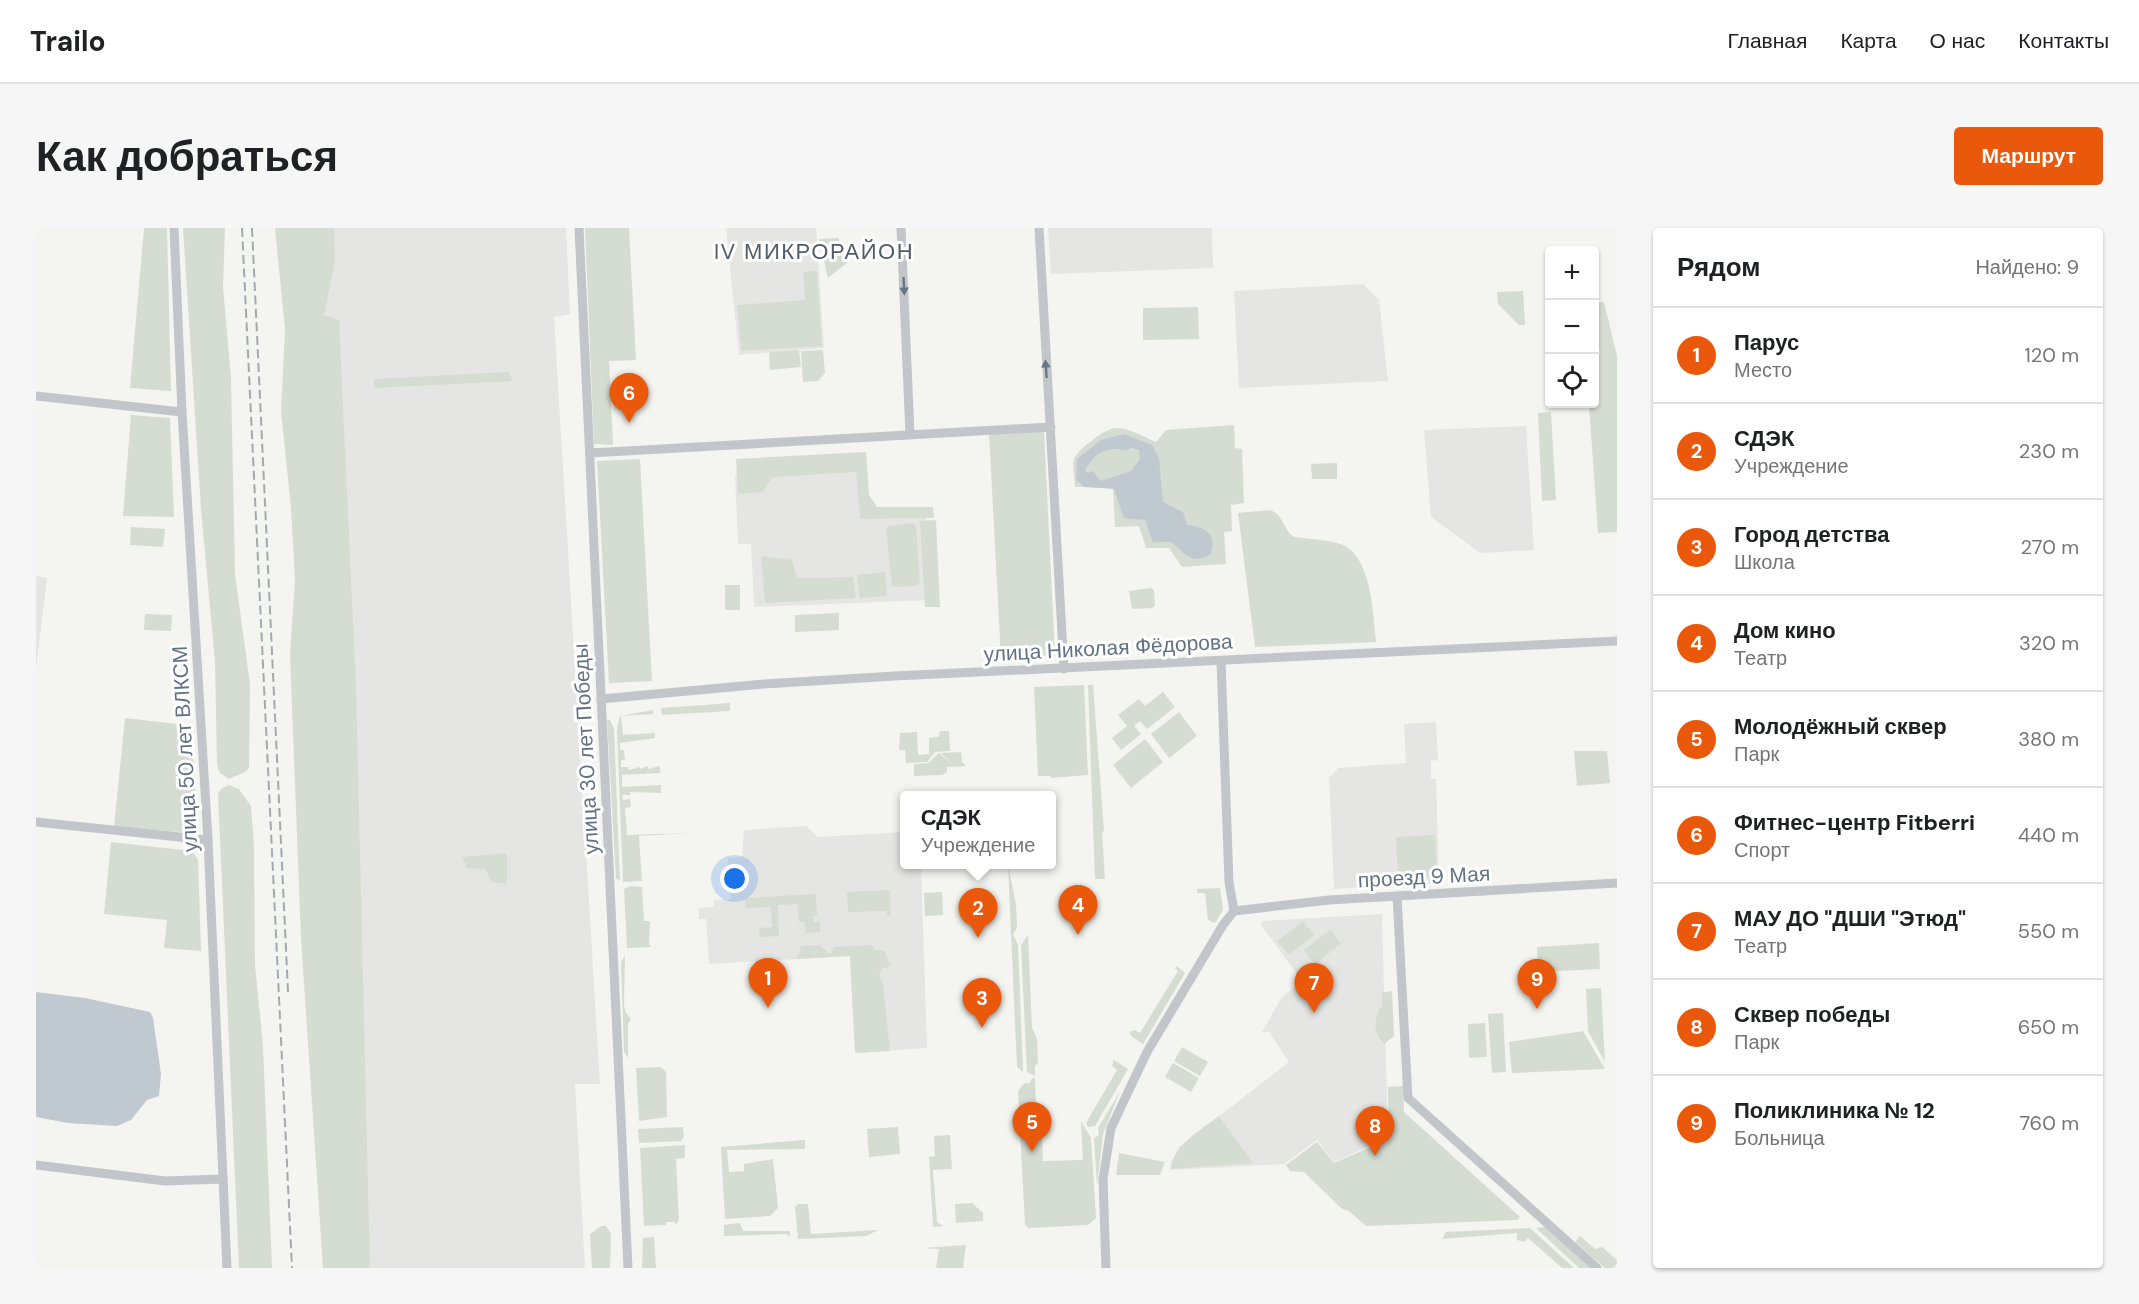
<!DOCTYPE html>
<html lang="ru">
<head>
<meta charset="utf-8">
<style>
  body { margin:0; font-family:"DM Sans",sans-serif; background:#f6f6f6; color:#202124 }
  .controls { position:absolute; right:18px; top:18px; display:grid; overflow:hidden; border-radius:6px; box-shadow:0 2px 4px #0004 }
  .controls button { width:54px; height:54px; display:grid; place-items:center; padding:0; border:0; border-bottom:2px solid #e0e0e0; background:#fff; color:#202124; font:30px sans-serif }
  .you { position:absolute; left:699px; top:651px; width:21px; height:21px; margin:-15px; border:4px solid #fff; border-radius:50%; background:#1a73e8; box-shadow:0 0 0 9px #1a73e833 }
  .badge { display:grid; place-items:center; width:39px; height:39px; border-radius:50%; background:#ea580c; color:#fff; font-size:20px; font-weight:700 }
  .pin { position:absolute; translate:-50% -50px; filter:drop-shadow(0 2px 3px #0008) }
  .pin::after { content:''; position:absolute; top:32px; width:21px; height:18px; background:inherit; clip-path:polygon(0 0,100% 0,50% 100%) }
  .popup { position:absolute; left:864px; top:563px; width:156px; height:78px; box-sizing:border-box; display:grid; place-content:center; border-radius:6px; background:#fff; filter:drop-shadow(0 2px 4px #0005); font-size:20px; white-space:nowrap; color:#757577 }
  .popup b { font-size:22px; color:#202124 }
  .popup::after { content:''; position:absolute; left:50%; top:100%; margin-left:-12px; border:12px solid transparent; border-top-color:#fff }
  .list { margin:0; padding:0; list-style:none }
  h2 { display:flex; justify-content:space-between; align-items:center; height:78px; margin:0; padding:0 24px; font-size:26px }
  h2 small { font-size:20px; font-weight:400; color:#757577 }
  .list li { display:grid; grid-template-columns:39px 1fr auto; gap:18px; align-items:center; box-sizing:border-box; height:96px; padding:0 24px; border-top:2px solid #e0e0e0 }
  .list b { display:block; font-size:22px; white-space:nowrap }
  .list p { margin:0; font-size:20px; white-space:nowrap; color:#757577 }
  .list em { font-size:20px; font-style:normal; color:#757577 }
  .icon { flex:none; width:33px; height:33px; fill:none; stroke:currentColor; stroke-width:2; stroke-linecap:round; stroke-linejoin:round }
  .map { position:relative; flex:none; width:1581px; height:1040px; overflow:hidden; border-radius:6px }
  header { display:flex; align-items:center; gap:36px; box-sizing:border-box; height:84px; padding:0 30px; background:#fff; border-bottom:2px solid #e0e0e0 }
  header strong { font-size:28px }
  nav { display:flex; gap:33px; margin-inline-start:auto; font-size:21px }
  .intro { display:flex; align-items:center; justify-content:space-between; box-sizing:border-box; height:144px; padding:0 36px }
  h1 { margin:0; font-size:42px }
  .button { padding:15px 27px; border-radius:6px; background:#ea580c; color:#fff; font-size:21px; font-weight:700 }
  main { display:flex; gap:36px; padding:0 36px }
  aside { flex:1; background:#fff; border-radius:6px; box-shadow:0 2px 4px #0004 }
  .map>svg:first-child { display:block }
</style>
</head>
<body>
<header>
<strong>Trailo</strong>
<nav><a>Главная</a><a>Карта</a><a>О нас</a><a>Контакты</a></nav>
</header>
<div class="intro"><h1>Как добраться</h1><a class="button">Маршрут</a></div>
<main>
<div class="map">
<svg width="1581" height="1040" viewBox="0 0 1581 1040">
  <rect width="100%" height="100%" fill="#f4f5f0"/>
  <g fill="#e5e6e4">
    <path d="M276 0H530L534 86 518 89 564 856H539L549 1040H332Z"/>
    <path d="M690 0H780L788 120 703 127Z"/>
    <path d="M1012 0H1176L1177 40 1015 46Z"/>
    <path d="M1327 56 1343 72 1352 153 1203 160 1198 63Z"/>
    <path d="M1490 198 1498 322 1444 325 1395 289 1388 202Z"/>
    <path d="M825 242 828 287 889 285 893 372 718 379 715 316H702L699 247Z"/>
    <path d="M0 348 11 350 0 441Z"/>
    <path d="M1400 494 1402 532 1395 533V551H1400L1403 655 1298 661 1293 550 1302 540 1370 535 1368 496Z"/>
    <path d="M770 598 782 609 868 604V636L885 637 891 820 819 825 814 728 673 736 670 691H663V680L678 679V672L695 671 692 630 706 629 708 602Z"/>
    <path d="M1346 686 1352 910 1298 934 1281 912 1248 936 1134 942 1135 934 1143 919 1253 834 1233 804H1226L1246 769 1266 753 1224 696 1227 693Z"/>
  </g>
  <g fill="#d5dcd1">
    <path d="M108 0H131L135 163 94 160Z"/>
    <path d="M147 0H189L187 59 195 150 199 346 214 456 213 540 209 544 193 551 184 545 181 537 179 434 165 281Z"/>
    <path d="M239 0H298L299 33 288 87 303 92 320 457 334 1040H287L265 711 254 426 259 353 255 280 245 183 249 102Z"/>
    <path d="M549 0H593L600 132 573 133 577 217 558 216Z"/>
    <path d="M803 10 804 25H813V33L792 50 783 11Z"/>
    <path d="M781 43 786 118 705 123 701 77 769 72 767 44Z"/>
    <path d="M1487 63 1489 97H1483L1462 76 1461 64Z"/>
    <path d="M1568 74 1581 128V304L1562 305 1553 176H1558L1559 131 1564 125 1559 101V75Z"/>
    <path d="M1162 79 1163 111 1107 112V80Z"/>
    <path d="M763 122 765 139 734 142 733 124Z"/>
    <path d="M787 122 789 145 782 153 767 154 765 123Z"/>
    <path d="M472 144 477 153 338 160V151Z"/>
    <path d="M1515 184 1520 272 1506 273 1502 185Z"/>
    <path d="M95 187 134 190 138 289 87 288Z"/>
    <path d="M1198 197 1199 220 1206 221 1208 275 1195 277 1196 303 1188 304 1190 336 1146 339 1133 320H1110L1103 298 1079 299 1077 259H1039C1039 251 1036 239 1038 231 1042 221 1069 201 1079 200 1092 199 1108 209 1120 214L1130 202Z"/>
    <path d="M1008 202 1019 428 965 431 953 205Z"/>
    <path d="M830 224 833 267 841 279H897L898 290 824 291 820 244 737 249 726 264 702 266 700 231Z"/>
    <path d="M604 231 616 453 573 455 561 233Z"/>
    <path d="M1301 235V251H1276L1275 236Z"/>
    <path d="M1234 282C1248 287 1247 302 1258 309 1271 311 1299 312 1309 318 1336 333 1337 387 1340 414L1219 419 1202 285Z"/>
    <path d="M900 292 904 379H889L884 293Z"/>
    <path d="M877 295 880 298 884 354 880 358 856 359 850 301 852 298Z"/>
    <path d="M95 299 129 301 127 319 94 317Z"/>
    <path d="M725 328 756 332 761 350 817 349 820 370 729 375Z"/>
    <path d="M849 344 851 368 824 370 821 347Z"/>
    <rect x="689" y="357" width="15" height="25"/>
    <path d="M1115 360 1118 362 1119 377 1116 380 1096 381 1093 363Z"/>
    <path d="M803 385V402L759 404V387Z"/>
    <path d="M109 386 136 387 135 403 108 402Z"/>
    <path d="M1048 457 1052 547 1015 550 1014 548H1002L998 459Z"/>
    <path d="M1052 457H1057L1068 603 1066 604 1069 651H1059Z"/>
    <path d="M1127 464 1139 479 1111 501 1104 493 1098 498 1105 506 1085 522 1076 510 1091 498 1082 487 1103 471 1109 478Z"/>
    <path d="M694 475V483L626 487 625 480Z"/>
    <path d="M617 482V486L585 488 587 507 619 505V510L584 515V522H588L589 532H585V539H592L593 542 604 539V541L612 538V541L624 538V545L586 547V559L625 557V565L594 564V567H586L587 572 594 571 595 579 589 580 591 607 656 605 603 608 606 653 587 654 581 501 584 488Z"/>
    <path d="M1143 484 1161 508 1133 530 1115 506Z"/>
    <path d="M89 490 150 497 156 501 161 599 158 605 78 599Z"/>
    <path d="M571 492H574L578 501 584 653 580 650Z"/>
    <path d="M904 503H913L914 523 899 524 891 534 870 535 869 522H863L864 505 881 504 882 527 893 526V510L903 509Z"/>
    <path d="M1109 511 1127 534 1095 560 1077 537Z"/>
    <path d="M1538 523H1571L1574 555 1541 558Z"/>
    <path d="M925 524 926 534 930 538 911 539V544L906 547 878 548V536L892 535 903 525 917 537 905 525Z"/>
    <path d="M193 557 203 561 215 578 218 618 219 737 227 818 236 1040H203L182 566 185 561Z"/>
    <path d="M1399 607 1401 648 1362 650 1360 609Z"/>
    <path d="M75 614 156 623 162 632 165 723 128 720 131 692 68 686Z"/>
    <path d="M471 625V656L456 654 449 641 431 640 426 629Z"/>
    <path d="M972 637 980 676 981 700 977 706 982 717 987 844 981 839Z"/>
    <path d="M595 658 606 659 608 693H614L613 716 615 719 591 720 588 661Z"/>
    <path d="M1184 660 1187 682 1179 695 1172 692 1169 665H1161V661Z"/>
    <path d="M854 662 855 688H851V683L812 684 811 664Z"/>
    <path d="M906 664 907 687 889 688 888 665Z"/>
    <path d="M780 666 781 688H777L778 694H784V704L769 705V694H763L761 676 742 677 743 708 724 709 723 700 736 699 735 679 709 680V670Z"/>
    <path d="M1267 693 1278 707 1253 727 1241 713Z"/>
    <path d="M1294 702 1305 716 1279 736 1268 722Z"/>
    <path d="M992 707 996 800 1001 811 1002 835 999 838V848L991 844 985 717Z"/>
    <path d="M1563 715 1564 741 1502 744 1501 719Z"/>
    <path d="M783 717 793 725H796L798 719 836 717 838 722H848L855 738 846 741 843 747 847 756 854 823 819 825 814 728 761 731 765 718Z"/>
    <path d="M589 728 588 777 590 785 595 791 592 796V830L588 824 585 734Z"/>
    <path d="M1141 738 1149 745 1107 816 1095 808 1094 804 1098 802 1104 805 1142 743 1139 740Z"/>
    <path d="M1565 760 1569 834 1552 803 1550 761Z"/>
    <path d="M1356 763 1358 808 1348 816C1337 803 1338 797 1343 781L1346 780V765Z"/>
    <path d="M1467 785 1470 844 1456 845 1452 786Z"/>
    <path d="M1449 795 1451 829 1433 830 1432 796Z"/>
    <path d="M1547 803 1569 841 1476 845 1473 814Z"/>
    <path d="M1146 819 1172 834 1164 848 1138 833Z"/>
    <path d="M1078 832 1092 841 1059 898 1052 899 1050 895 1081 842 1076 838Z"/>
    <path d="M1137 835 1163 850 1155 864 1129 849Z"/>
    <path d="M625 839 630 844 631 889 603 893 600 840Z"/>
    <path d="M996 850H999L1000 876 1005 880 1007 933 1047 932 1045 893 1055 910 1060 990 1052 997 993 1000 989 997 982 864 987 856 994 855Z"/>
    <path d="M1367 858 1368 884 1484 989 1481 992 1330 998 1313 983 1306 981 1268 944 1254 943 1250 937 1281 914 1298 935 1353 911 1352 859Z"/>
    <path d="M1084 863 1067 906 1061 957 1058 910 1063 907 1062 900Z"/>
    <path d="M1183 888 1217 935 1135 941C1138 916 1165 902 1183 888Z"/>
    <path d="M647 899 648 909 645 913 603 915 602 901Z"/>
    <path d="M862 899 864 926 833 929 831 901Z"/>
    <path d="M914 907 916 941 897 942 901 994 907 998 897 999 893 929 899 928 898 908Z"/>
    <path d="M769 912V921L691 922 693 944 708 943V936L737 931 742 980 734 988 689 991 685 919Z"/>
    <path d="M649 917V930L640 931 643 993 640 996 638 994H630V997L608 998 604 920Z"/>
    <path d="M1083 925 1129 934 1124 947H1080Z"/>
    <path d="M936 975 947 985V993L920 995 919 976Z"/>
    <path d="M762 976H772L775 1006 842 1002 830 1008 762 1011 759 979Z"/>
    <path d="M704 995 707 1003H754V1009L751 1006 688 1008V997Z"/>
    <path d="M565 998H570L575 1006 574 1040H556L554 1006Z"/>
    <path d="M1509 999 1557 1040H1543L1500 1000Z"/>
    <path d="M1494 1000 1538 1040H1526L1492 1010 1488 1014 1481 1012V1005L1406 1011 1410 1004Z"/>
    <path d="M1544 1008 1559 1021 1566 1019 1581 1032V1040H1569L1539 1014Z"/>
    <path d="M618 1009 620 1040H606L607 1010Z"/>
    <path d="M930 1017 927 1040H900L903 1021 887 1020Z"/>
  </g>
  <g fill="#c0c9cf" fill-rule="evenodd">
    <path d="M1088 206 1116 217 1123 231 1127 274 1147 284 1151 297C1168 299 1183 305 1174 327 1155 338 1148 324 1135 314H1117L1109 292 1088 290 1078 261 1049 259 1040 252 1041 231 1065 212ZM1095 220 1103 222 1104 231 1095 243 1065 253 1057 243 1051 245 1049 242C1056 230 1065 220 1081 221 1087 221 1089 224 1095 220Z"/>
    <path d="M0 764 49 770 114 784 117 790 125 846 123 868 111 872 95 892 81 898 32 895 0 889Z"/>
  </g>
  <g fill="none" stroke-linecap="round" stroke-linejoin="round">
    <g stroke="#c2c5c9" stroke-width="9">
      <path d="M138 0 146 184 172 612 191 1040"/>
      <path d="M543 0 592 1040"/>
      <path d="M865 0 874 206"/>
      <path d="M1003 0 1028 441"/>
      <path d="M0 168 146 184"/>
      <path d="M554 225 1015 199"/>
      <path d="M1185 433 1193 654 1198 683"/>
      <path d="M565 471 728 456 859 448 1581 413"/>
      <path d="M0 594 172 612"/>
      <path d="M1361 668 1372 870 1561 1040"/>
      <path d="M1198 683 1293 672 1581 655"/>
      <path d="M0 937 129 953 187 951"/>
      <path d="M1070 1040 1067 951 1075 900 1111 824 1187 697 1198 683"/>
    </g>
    <g stroke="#a4a9af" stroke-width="2" stroke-dasharray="9 4.5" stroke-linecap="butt">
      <path d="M206 0 256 1040"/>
      <path d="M216 0 252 764"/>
    </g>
  </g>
  <defs><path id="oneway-solid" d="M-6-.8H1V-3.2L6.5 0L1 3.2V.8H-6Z" transform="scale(1.5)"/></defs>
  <g fill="#677686">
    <use href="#oneway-solid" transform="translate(868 58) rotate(87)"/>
    <use href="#oneway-solid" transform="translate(1010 141) rotate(-94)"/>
  </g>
  <g text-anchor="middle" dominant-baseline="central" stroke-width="6" stroke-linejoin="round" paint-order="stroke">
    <g font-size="21" fill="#627283" stroke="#fff">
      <text transform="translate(1072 420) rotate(-3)">улица Николая Фёдорова</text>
      <text transform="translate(149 521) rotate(-93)">улица 50 лет ВЛКСМ</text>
      <text transform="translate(550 521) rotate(-93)">улица 30 лет Победы</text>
      <text transform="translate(1388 649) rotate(-3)">проезд 9 Мая</text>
    </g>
    <g font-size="22" letter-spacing="1.5" fill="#515c68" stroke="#fff">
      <text x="778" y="23">IV МИКРОРАЙОН</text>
    </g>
  </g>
</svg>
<div class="controls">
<button>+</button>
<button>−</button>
<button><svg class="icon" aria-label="locate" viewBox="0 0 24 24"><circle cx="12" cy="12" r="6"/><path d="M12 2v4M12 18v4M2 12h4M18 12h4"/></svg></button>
</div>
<div class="you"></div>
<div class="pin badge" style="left:732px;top:780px">1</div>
<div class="pin badge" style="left:942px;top:710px">2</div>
<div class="popup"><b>СДЭК</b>Учреждение</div>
<div class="pin badge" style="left:946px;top:800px">3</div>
<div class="pin badge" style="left:1042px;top:707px">4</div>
<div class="pin badge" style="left:996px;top:924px">5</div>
<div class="pin badge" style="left:593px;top:195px">6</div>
<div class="pin badge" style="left:1278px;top:785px">7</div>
<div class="pin badge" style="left:1339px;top:928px">8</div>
<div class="pin badge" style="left:1501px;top:781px">9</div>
</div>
<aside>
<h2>Рядом<small>Найдено: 9</small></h2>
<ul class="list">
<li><span class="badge">1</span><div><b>Парус</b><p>Место</p></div><em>120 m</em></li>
<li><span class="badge">2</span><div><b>СДЭК</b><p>Учреждение</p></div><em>230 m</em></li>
<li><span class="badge">3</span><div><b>Город детства</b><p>Школа</p></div><em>270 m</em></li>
<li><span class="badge">4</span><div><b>Дом кино</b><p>Театр</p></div><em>320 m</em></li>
<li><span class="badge">5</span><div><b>Молодёжный сквер</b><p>Парк</p></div><em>380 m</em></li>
<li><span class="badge">6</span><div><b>Фитнес-центр Fitberri</b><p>Спорт</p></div><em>440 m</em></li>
<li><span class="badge">7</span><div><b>МАУ ДО &quot;ДШИ &quot;Этюд&quot;</b><p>Театр</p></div><em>550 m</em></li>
<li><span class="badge">8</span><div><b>Сквер победы</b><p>Парк</p></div><em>650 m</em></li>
<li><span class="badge">9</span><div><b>Поликлиника № 12</b><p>Больница</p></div><em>760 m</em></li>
</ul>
</aside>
</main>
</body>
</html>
